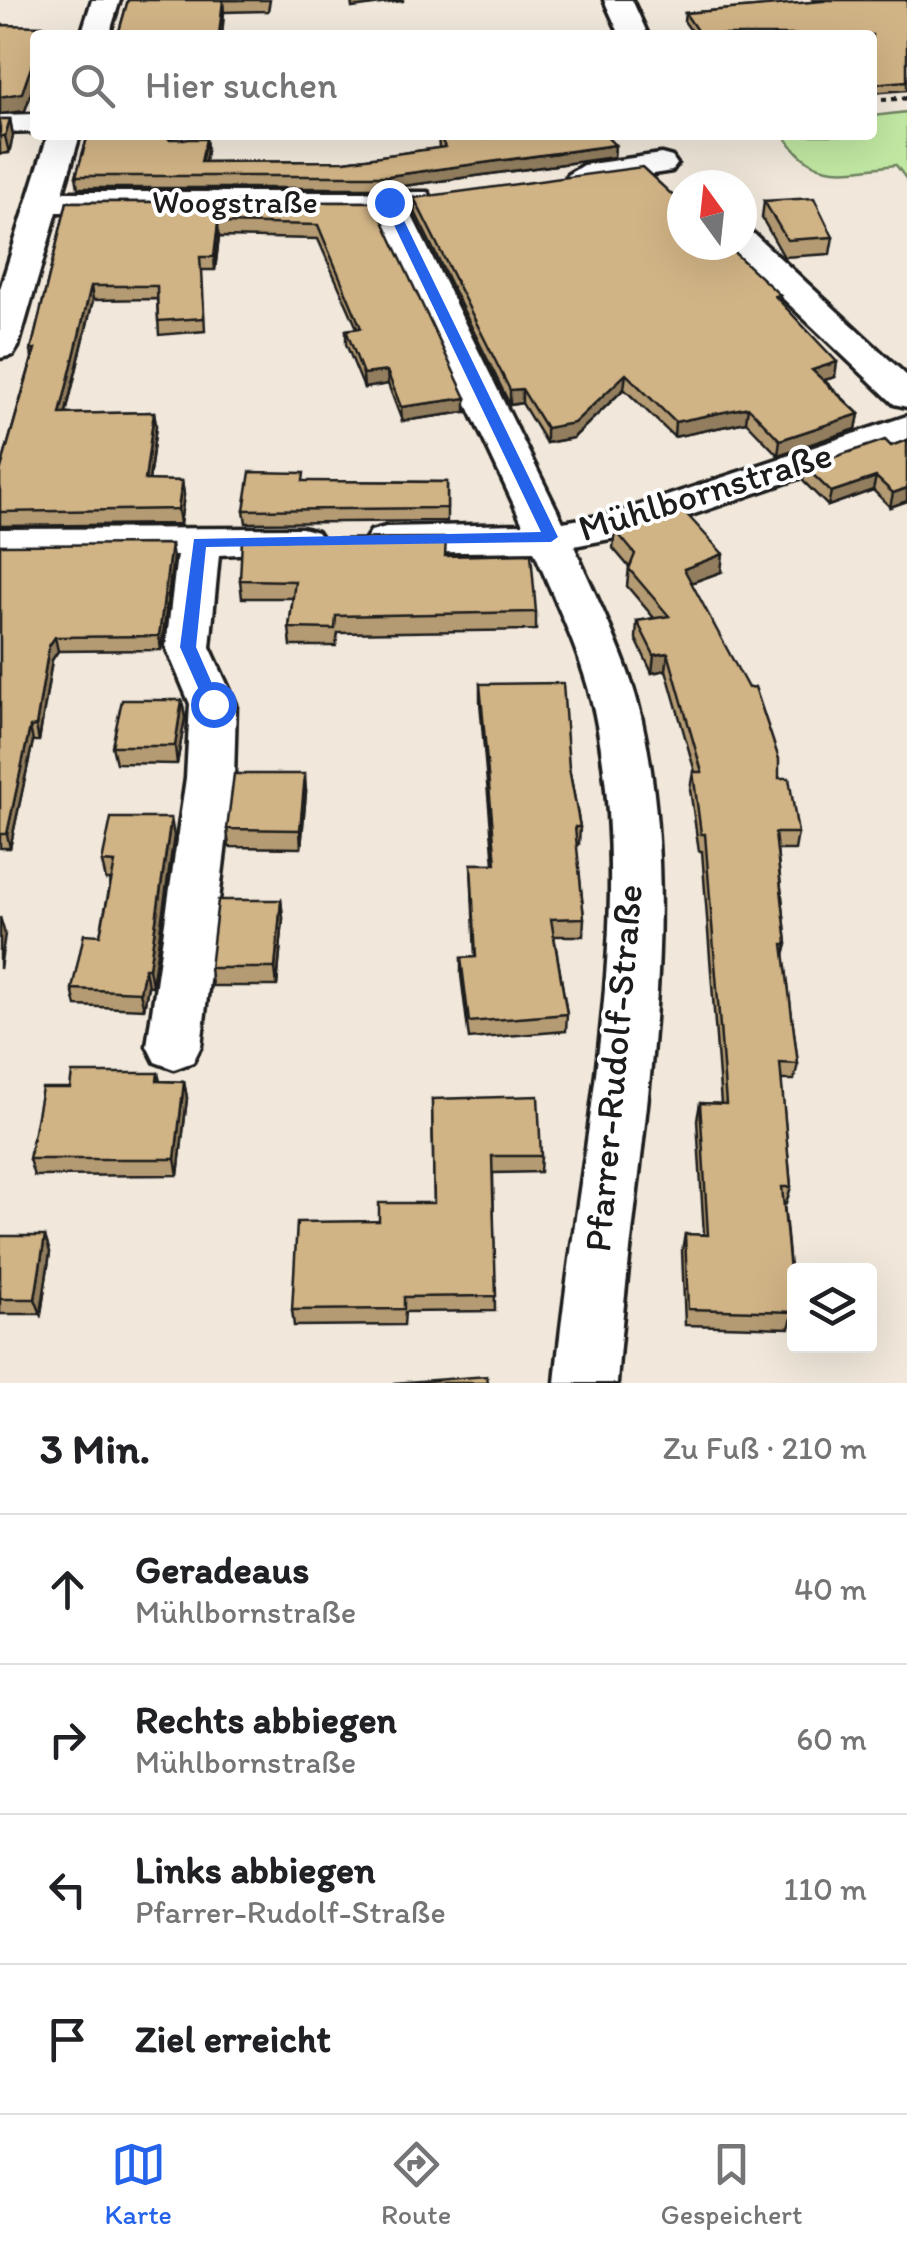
<!DOCTYPE html>
<html lang="de">
<head>
<meta charset="utf-8">
<style>
  body { margin:0; font-family:Itim,sans-serif; background:#f2f2f2; color:#202124 }
  .controls { position:absolute; right:30px; bottom:30px; display:grid; overflow:hidden; border-radius:10px; box-shadow:0 10px 40px #0002 }
  .controls button { width:90px; height:90px; display:grid; place-items:center; padding:0; border:0; border-bottom:2px solid #e0e0e0; background:#fff; color:#202124; font:50px sans-serif }
  .compass { position:absolute; left:667px; top:170px; width:90px; height:90px; border-radius:50%; background:#fff; box-shadow:0 10px 40px #0002; rotate:345deg }
  .stop { position:absolute; width:30px; height:30px; margin:-22px; border:8px solid #2563eb; border-radius:50%; background:#fff }
  .stop.end { background:#2563eb; border-color:#fff; box-shadow:0 2px 10px #0008 }
  .list { margin:0; padding:0; list-style:none }
  h2 { display:flex; justify-content:space-between; align-items:center; height:130px; margin:0; padding:0 40px; font-size:42px }
  h2 small { font-size:32px; font-weight:400; color:#757577 }
  .list li { display:grid; grid-template-columns:65px 1fr auto; gap:30px; align-items:center; box-sizing:border-box; height:150px; padding:0 40px; border-top:2px solid #e0e0e0 }
  .list b { display:block; font-size:38px; white-space:nowrap }
  .list p { margin:0; font-size:32px; white-space:nowrap; color:#757577 }
  .list em { font-size:32px; font-style:normal; color:#757577 }
  .icon { flex:none; width:55px; height:55px; fill:none; stroke:currentColor; stroke-width:2; stroke-linecap:round; stroke-linejoin:round }
  .map { position:relative; flex:none; width:907px; height:1383px; overflow:hidden }
  .search { position:absolute; background:#fff; box-shadow:0 10px 40px #0002; left:30px; right:30px; top:30px; height:110px; display:flex; align-items:center; gap:25px; box-sizing:border-box; padding:0 35px; border-radius:10px; color:#757577; font-size:38px }
  .sheet { height:730px; background:#fff }
  nav { display:flex; justify-content:space-around; align-items:center; box-sizing:border-box; height:140px; border-top:2px solid #e0e0e0; background:#fff; font-size:28px; color:#757577 }
  nav a { display:grid; justify-items:center; gap:5px }
  nav .on { color:#2563eb }
  .map>svg:first-child { display:block }
</style>
</head>
<body>
<div class="map">
<svg width="907" height="1383" viewBox="0 0 907 1383">
  <rect width="100%" height="100%" fill="#f1e8db"/>
  <filter id="ink" filterUnits="userSpaceOnUse"><feTurbulence type="fractalNoise" baseFrequency=".01" numOctaves="2"/><feDisplacementMap in="SourceGraphic" scale="20" xChannelSelector="R" yChannelSelector="G"/><feConvolveMatrix kernelMatrix="1 2 1 2 8 2 1 2 1" color-interpolation-filters="sRGB"/></filter>
  <g filter="url(#ink)">
    <path fill="#c1e8a3" stroke="#6e8260" stroke-width="2.5" d="M907 112V180L896 165C846 170 814 183 784 135H872V116Z"/>
    <g fill="none" stroke-linecap="round" stroke-linejoin="round">
      <defs>
        <g id="street">
          <path d="M92 0H120L109 35H81Z"/>
          <path d="M604 0H632L648 35H620Z"/>
          <path d="M35 114V132L0 133V115Z"/>
          <path d="M48 135H80L63 192H428L432 199 428 206 409 210 563 522 616 513 907 416V441L636 534 574 546C597 600 628 659 641 716 689 929 632 1168 617 1383H555C575 1169 639 928 595 715 584 660 556 603 534 551L386 553 371 549 365 540 371 531 386 527 523 524 377 212H57L18 347 13 355 0 358V289Z"/>
          <path d="M661 154 672 157 677 164 672 171 583 185 567 175 583 165Z"/>
          <path d="M742 231 754 234 907 376V407L894 404 730 248 728 245H742Z"/>
          <path d="M302 528 317 532 323 541 317 550 219 555 210 647 236 704 234 778 201 1046 193 1062 174 1069 155 1062 147 1046 186 778 190 704 166 647 177 555H0V529Z"/>
        </g>
      </defs>
      <use href="#street" stroke="#1c1c1c" stroke-width="7"/>
      <path stroke="#1c1c1c" stroke-width="5" stroke-dasharray="5 5" stroke-linecap="butt" d="M872 100 907 98"/>
      <use href="#street" fill="#fff" fill-rule="evenodd"/>
    </g>
    <g fill="#b49b73" stroke="#1c1c1c" stroke-width="2.5">
      <path d="M128 0H270L268 11 224 12 222 35H118Z"/>
      <path d="M813 0H907V90L872 93V35H694L684 21 685 13 815 2Z"/>
      <path d="M0 119H10L13 136 9 153 0 154V156Z"/>
      <path d="M88 135H173L172 139H206L207 151 205 162 345 161 439 148 438 135 482 139 615 145 614 157 389 188H78L76 176Z"/>
      <path d="M414 198 780 295 779 300 835 377 824 380 859 414 856 429 778 455 746 422 674 437 624 389 573 438 546 443 522 403 510 405 415 212Z"/>
      <path d="M764 201 833 237 830 254 784 257 762 218Z"/>
      <path d="M67 202H374L466 412 402 421 388 384 364 388 346 344V330L357 328 318 239 219 237 215 270H202L205 331 159 335 157 299 93 300 66 414 154 412 156 426 149 481H182L184 495 180 524 0 526V472L32 358 31 350Z"/>
      <path d="M907 440V501L890 507 873 490 828 506 803 481 805 467 891 446Z"/>
      <path d="M305 481 447 482V521L246 523 244 510Z"/>
      <path d="M615 530 721 572 691 583 779 778 798 833 795 850H777L787 944 784 955 798 1064 794 1080H781L791 1187 786 1204 784 1203 794 1312 789 1328 685 1325 682 1250 685 1234 704 1235 697 1120 700 1103 721 1104 702 851H699L690 789 693 772H695L666 670 652 673 636 639 637 621 654 618 627 586 629 567 613 548Z"/>
      <path d="M0 545 173 558 161 650 58 651 52 660 39 741H33L10 848H0Z"/>
      <path d="M446 556 536 612V630L338 633 336 646H291L289 628 293 598H242L240 580Z"/>
      <path d="M480 684 569 768 580 827 579 844H576L584 918 583 936H554L567 1014 566 1031 469 1039 461 975V958L475 957 471 864H494L480 702Z"/>
      <path d="M182 700 185 718 177 764 116 763 112 746Z"/>
      <path d="M306 792 301 848 229 847 227 829Z"/>
      <path d="M174 836 152 986H148L144 1009 76 1006 72 989 100 935 111 880H106L102 862Z"/>
      <path d="M281 900 283 918 277 986H212L210 968Z"/>
      <path d="M158 1073 160 1081 184 1082 187 1098 178 1175 34 1176 29 1159 70 1088Z"/>
      <path d="M432 1099 541 1156 540 1172 493 1173 495 1311 405 1312 404 1325 294 1326 292 1310 379 1221 434 1203Z"/>
      <path d="M0 1236 50 1252 41 1314H0Z"/>
    </g>
    <g fill="#927e5e" stroke="#1c1c1c" stroke-width="2.5">
      <path d="M223 0 224 12 222 35H219Z"/>
      <path d="M351 0H403V1L352 8Z"/>
      <path d="M35 56V81L25 111 0 114V97Z"/>
      <path d="M10 119 13 136 9 153 5 136Z"/>
      <path d="M206 139 207 151 202 174 201 162Z"/>
      <path d="M615 145 614 157 389 188 388 176Z"/>
      <path d="M218 223 219 237 215 270 214 257Z"/>
      <path d="M91 286 93 300 62 428 60 414Z"/>
      <path d="M837 362 835 377 810 384 812 370Z"/>
      <path d="M387 371 388 384 364 388 363 374Z"/>
      <path d="M626 374 624 389 573 438 546 443V428Z"/>
      <path d="M522 389V403L510 405V390Z"/>
      <path d="M466 398V412L402 421 401 407Z"/>
      <path d="M748 407 746 422 674 437 675 422Z"/>
      <path d="M154 412 156 426 147 495 145 480Z"/>
      <path d="M859 414 856 429 778 455 780 440Z"/>
      <path d="M876 477 873 490 828 506 831 492Z"/>
      <path d="M182 481 184 495 180 524 178 509Z"/>
      <path d="M907 488V501L890 507 893 493Z"/>
      <path d="M171 544 173 558 161 650 159 636Z"/>
      <path d="M723 554 721 572 682 586 684 569Z"/>
      <path d="M55 637 58 651 52 660 39 741 36 726 49 646Z"/>
      <path d="M668 653 666 670 652 673 654 655Z"/>
      <path d="M182 700 185 718 177 764 175 746Z"/>
      <path d="M30 727 33 741 10 848 7 834Z"/>
      <path d="M305 774 306 792 301 848 300 830Z"/>
      <path d="M171 818 174 836 152 986 149 968Z"/>
      <path d="M281 900 283 918 277 986 275 968Z"/>
      <path d="M0 917 5 934 0 969Z"/>
      <path d="M145 968 148 986 144 1009 140 992Z"/>
      <path d="M184 1082 187 1098 178 1175 175 1159Z"/>
      <path d="M45 1236 50 1252 41 1314 35 1299Z"/>
    </g>
    <g fill="#d1b486" stroke="#1c1c1c" stroke-width="2.5">
      <path d="M128 0H238H223L219 35H118Z"/>
      <path d="M822 0H907V81L872 84V35H700L685 13 823 1Z"/>
      <path d="M0 25 45 26 42 35H35V56L22 93 0 97Z"/>
      <path d="M0 119H10L5 136H0Z"/>
      <path d="M88 135H169V139H206L201 162 345 161 445 147 439 135H479L482 139 512 135H605L615 145 388 176H76Z"/>
      <path d="M642 167 682 204V245H726L780 295 775 296 837 362 812 370 859 414 780 440 748 407 675 422 626 374 574 423 546 428 522 389 510 390 414 198Z"/>
      <path d="M814 198 833 237 787 240 764 201Z"/>
      <path d="M67 202H374L466 398 401 407 387 371 363 374 346 330 361 328 318 225 218 223 214 257H200L204 318 158 321 157 286H91L60 414 154 412 145 480 182 481 178 509 0 512V472L35 349 31 350Z"/>
      <path d="M885 440 891 446 907 440V488L893 493 876 477 831 492 805 467Z"/>
      <path d="M250 472 304 473 303 481 447 482V508L244 510Z"/>
      <path d="M682 509 723 554 684 569 748 688 755 687 779 759V778H789L798 833H775L787 944H783L798 1064 780 1063 791 1187H782L794 1312 688 1309 685 1234 708 1235 700 1103 726 1104 705 834H701L693 772H702L668 653 654 655 637 621 669 616 629 569 635 554 615 530Z"/>
      <path d="M446 538 445 556 531 554 536 612 336 616 335 629 289 628 295 581 240 580 242 539Z"/>
      <path d="M171 544 159 636 55 637 49 646 36 726 30 727 7 834H0V545Z"/>
      <path d="M563 683 569 768 580 827H575L584 918 551 919 567 1014 469 1022 461 958 476 957 471 864H496L480 684Z"/>
      <path d="M122 700H182L175 746H112Z"/>
      <path d="M234 774H305L300 830 227 829Z"/>
      <path d="M111 818H171L149 968H145L140 992 72 989 84 934 100 935 115 863 102 862Z"/>
      <path d="M218 900H281L275 968H210Z"/>
      <path d="M72 1073H158L157 1081 184 1082 175 1159H29L42 1088H70Z"/>
      <path d="M538 1096 541 1156H492L496 1296 404 1297V1309L292 1310 297 1222 379 1221V1203H434L432 1099Z"/>
      <path d="M0 1236H45L35 1299H0Z"/>
      <path d="M487 1376 488 1383H393Z"/>
    </g>
  </g>
  <path fill="#2563eb" d="M389 199 395 202 558 537 551 542 206 547 196 647 221 704 207 708 180 647 194 539 541 532 383 202Z"/>
  <g text-anchor="middle" dominant-baseline="central" stroke-width="8" stroke-linejoin="round" paint-order="stroke">
    <g font-size="32" fill="#1c1c1c" stroke="#fff">
      <text x="235" y="202">Woogstraße</text>
    </g>
    <g font-size="38" fill="#1c1c1c" stroke="#fff">
      <text transform="translate(705 491) rotate(-17)">Mühlbornstraße</text>
      <text transform="translate(613 1068) rotate(-85)">Pfarrer-Rudolf-Straße</text>
    </g>
  </g>
</svg>
<div class="controls">
<button><svg class="icon" aria-label="layers" viewBox="0 0 24 24"><path d="M12 4l9 5-9 5-9-5zM3 14l9 5 9-5"/></svg></button>
</div>
<svg class="compass" viewBox="-18 -18 36 36"><path d="M0-13l5 13h-10z" fill="#e53935"/><path d="M0 13l5-13h-10z" fill="#757577"/></svg>
<div class="stop" style="left:213px;top:704px"></div>
<div class="stop end" style="left:389px;top:202px"></div>
<div class="search"><svg class="icon" aria-label="search" viewBox="0 0 24 24"><circle cx="10" cy="10" r="6"/><path d="M15 15l6 6"/></svg>Hier suchen</div>
</div>
<section class="sheet">
<h2>3 Min.<small>Zu Fuß · 210 m</small></h2>
<ul class="list">
<li><svg class="icon" aria-label="ahead" viewBox="0 0 24 24"><path d="M12 20V5M6 11l6-6 6 6"/></svg><div><b>Geradeaus</b><p>Mühlbornstraße</p></div><em>40 m</em></li>
<li><svg class="icon" aria-label="right" viewBox="0 0 24 24"><path d="M7 20v-9h11M14 6l5 5-5 5"/></svg><div><b>Rechts abbiegen</b><p>Mühlbornstraße</p></div><em>60 m</em></li>
<li><svg class="icon" aria-label="left" viewBox="0 0 24 24"><path d="M17 20v-9H6M10 6l-5 5 5 5"/></svg><div><b>Links abbiegen</b><p>Pfarrer-Rudolf-Straße</p></div><em>110 m</em></li>
<li><svg class="icon" aria-label="arrive" viewBox="0 0 24 24"><path d="M6 21V4h12l-3 4 3 4H6"/></svg><div><b>Ziel erreicht</b></div></li>
</ul>
</section>
<nav>
<a class="on"><svg class="icon" aria-label="map" viewBox="0 0 24 24"><path d="M3 6l6-2 6 2 6-2v14l-6 2-6-2-6 2zM9 4v14M15 6v14"/></svg>Karte</a>
<a><svg class="icon" aria-label="directions" viewBox="0 0 24 24"><path d="M12 3l9 9-9 9-9-9zM9 14v-3h6M13 9l2 2-2 2"/></svg>Route</a>
<a><svg class="icon" aria-label="saved" viewBox="0 0 24 24"><path d="M7 4h10v16l-5-4-5 4z"/></svg>Gespeichert</a>
</nav>
</body>
</html>
